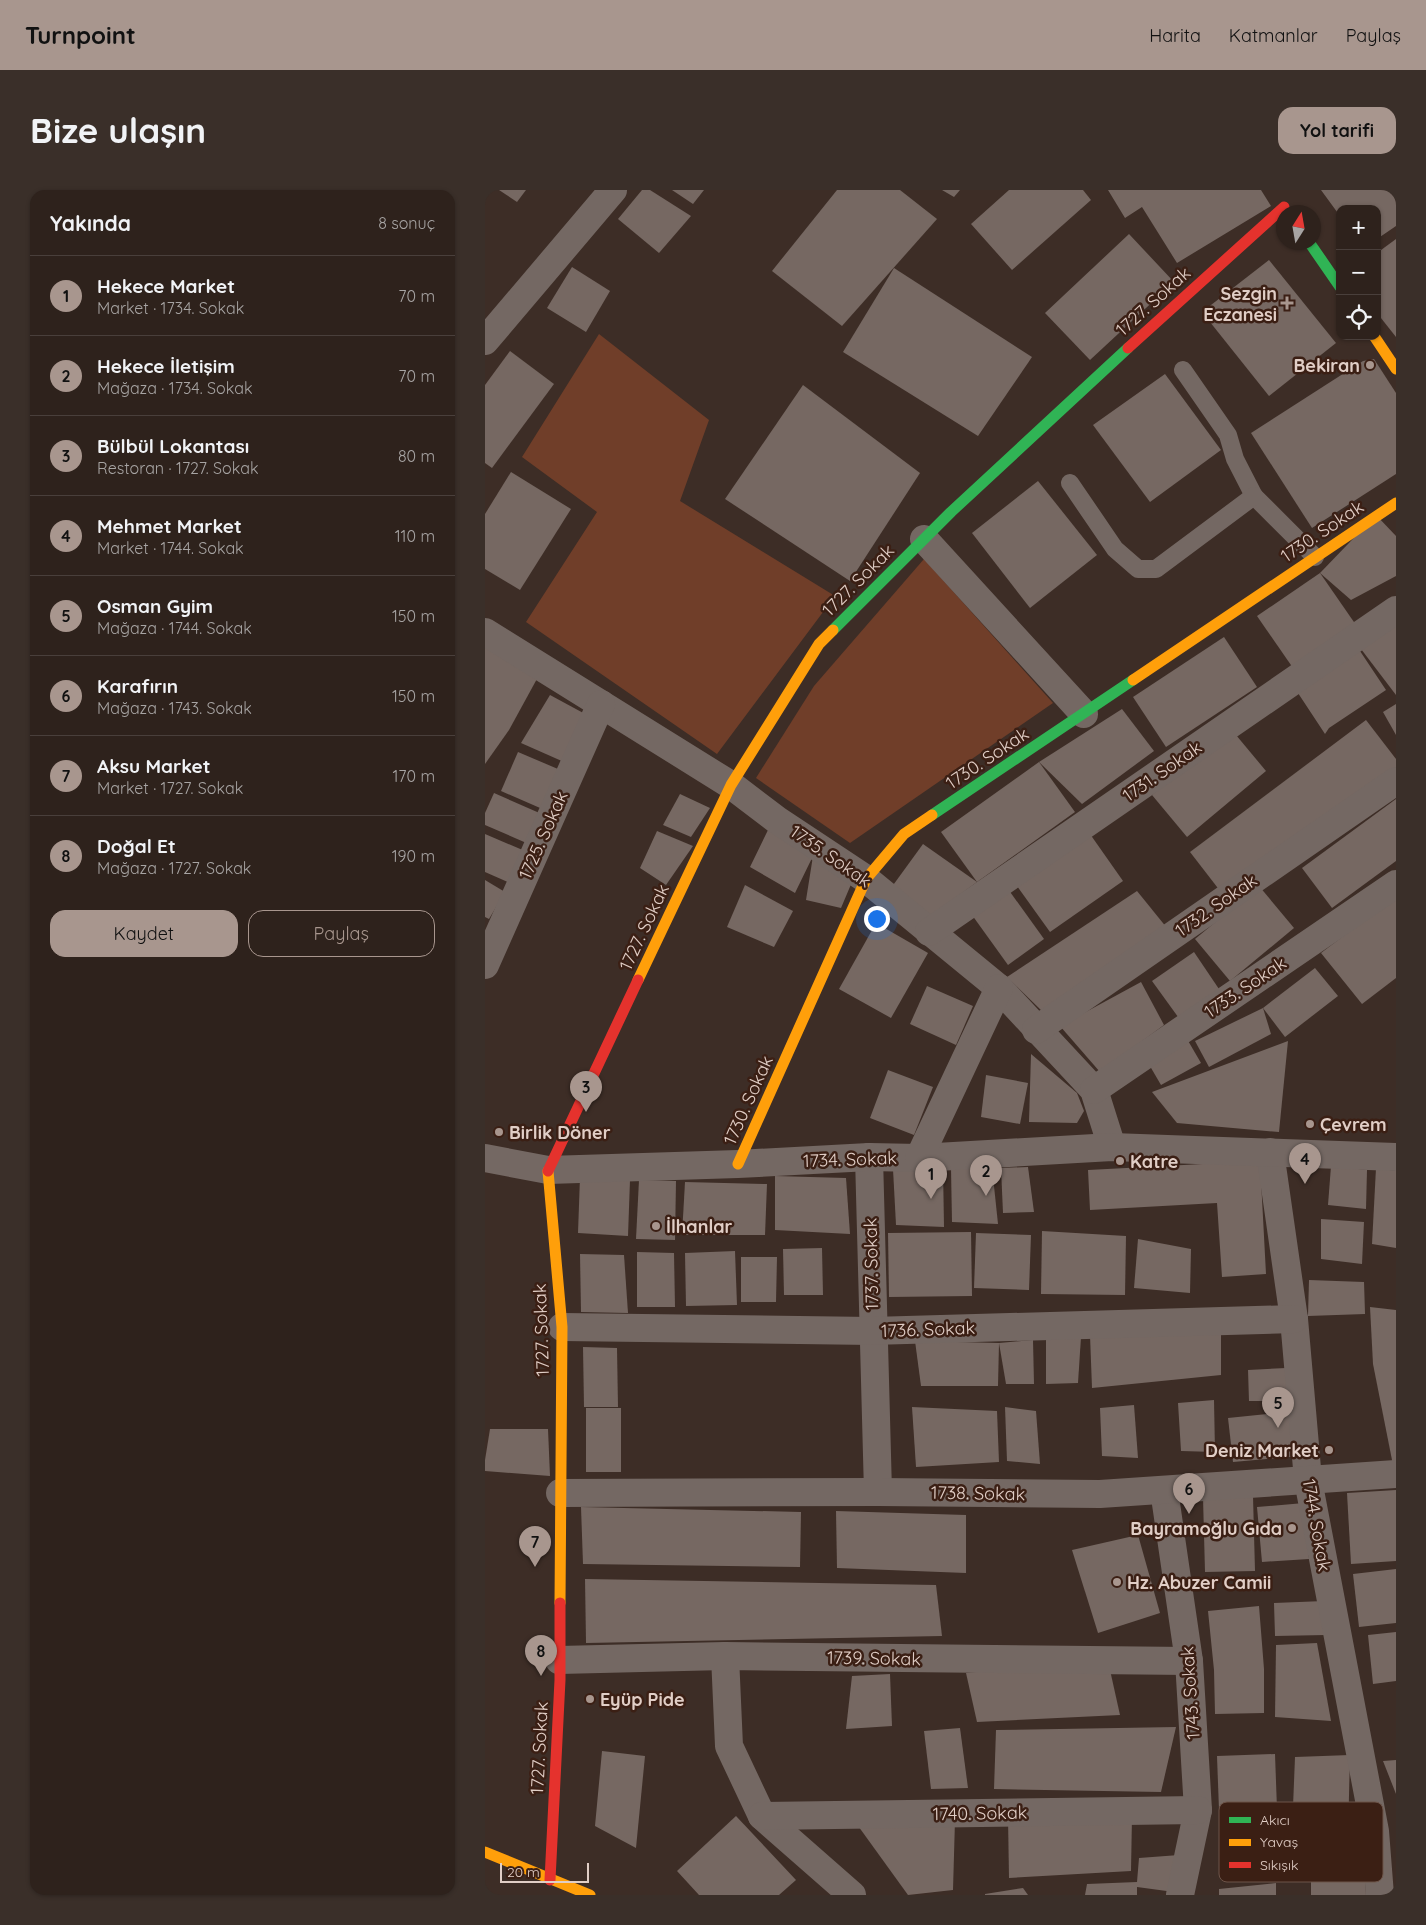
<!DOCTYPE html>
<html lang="tr">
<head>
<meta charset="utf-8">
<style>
  body { margin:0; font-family:Quicksand,sans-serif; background:#3a2f29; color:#f1f3f6 }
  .controls { position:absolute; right:15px; top:15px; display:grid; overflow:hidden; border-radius:10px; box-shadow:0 1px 4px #0004 }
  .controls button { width:45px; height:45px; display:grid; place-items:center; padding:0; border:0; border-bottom:1px solid #493f3b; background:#2e221c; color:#f1f3f6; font:25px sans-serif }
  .compass { position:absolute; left:791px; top:15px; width:45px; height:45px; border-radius:50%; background:#2e221c; box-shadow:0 1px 4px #0004; rotate:11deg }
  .scale { position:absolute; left:15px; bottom:12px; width:89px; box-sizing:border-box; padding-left:5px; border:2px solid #e1cec6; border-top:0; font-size:14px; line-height:18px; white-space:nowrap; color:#e1cec6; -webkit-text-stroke:4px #3b1f14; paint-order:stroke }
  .you { position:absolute; left:391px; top:728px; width:18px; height:18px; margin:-12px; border:4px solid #fff; border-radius:50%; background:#1a73e8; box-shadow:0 0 0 8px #1a73e833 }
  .badge { display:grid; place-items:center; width:32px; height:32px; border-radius:50%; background:#a8968e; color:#111; font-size:16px; font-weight:700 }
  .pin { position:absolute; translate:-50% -41px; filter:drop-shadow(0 1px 2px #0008) }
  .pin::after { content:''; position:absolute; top:26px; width:18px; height:15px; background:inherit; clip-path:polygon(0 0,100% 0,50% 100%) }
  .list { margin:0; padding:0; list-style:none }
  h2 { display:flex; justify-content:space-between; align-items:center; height:65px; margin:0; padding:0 20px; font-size:21px }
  h2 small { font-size:16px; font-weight:400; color:#a7a4a3 }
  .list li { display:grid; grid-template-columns:32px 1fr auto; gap:15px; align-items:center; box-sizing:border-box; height:80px; padding:0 20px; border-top:1px solid #493f3b }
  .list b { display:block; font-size:19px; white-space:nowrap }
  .list p { margin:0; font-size:16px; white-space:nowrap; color:#a7a4a3 }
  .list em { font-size:16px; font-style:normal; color:#a7a4a3 }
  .actions { display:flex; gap:10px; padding:15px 20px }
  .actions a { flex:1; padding:11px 0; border:1px solid #a8968e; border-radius:15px; text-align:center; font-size:18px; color:#a8968e }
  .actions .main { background:#a8968e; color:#111 }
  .icon { flex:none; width:28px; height:28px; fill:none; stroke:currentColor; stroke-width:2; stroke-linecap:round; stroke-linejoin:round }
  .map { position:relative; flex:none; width:911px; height:1705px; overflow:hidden; border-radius:15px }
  header { display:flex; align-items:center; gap:30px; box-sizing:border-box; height:70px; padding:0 25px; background:#a8968e; color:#111 }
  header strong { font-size:24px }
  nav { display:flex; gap:28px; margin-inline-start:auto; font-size:18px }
  .intro { display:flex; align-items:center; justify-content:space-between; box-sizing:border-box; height:120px; padding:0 30px }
  h1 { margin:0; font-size:35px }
  .button { padding:12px 22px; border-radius:15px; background:#a8968e; color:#111; font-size:18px; font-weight:700 }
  main { display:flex; gap:30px; padding:0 30px }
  aside { flex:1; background:#2e221c; border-radius:15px; box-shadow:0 1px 4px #0004 }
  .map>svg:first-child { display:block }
</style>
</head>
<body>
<header>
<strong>Turnpoint</strong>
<nav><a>Harita</a><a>Katmanlar</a><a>Paylaş</a></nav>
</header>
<div class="intro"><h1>Bize ulaşın</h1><a class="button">Yol tarifi</a></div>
<main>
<aside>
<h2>Yakında<small>8 sonuç</small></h2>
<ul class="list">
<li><span class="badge">1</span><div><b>Hekece Market</b><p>Market · 1734. Sokak</p></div><em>70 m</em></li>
<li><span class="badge">2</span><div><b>Hekece İletişim</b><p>Mağaza · 1734. Sokak</p></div><em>70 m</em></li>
<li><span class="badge">3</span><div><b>Bülbül Lokantası</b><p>Restoran · 1727. Sokak</p></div><em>80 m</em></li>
<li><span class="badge">4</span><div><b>Mehmet Market</b><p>Market · 1744. Sokak</p></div><em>110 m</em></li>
<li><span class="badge">5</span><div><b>Osman Gyim</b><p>Mağaza · 1744. Sokak</p></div><em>150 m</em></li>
<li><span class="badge">6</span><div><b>Karafırın</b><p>Mağaza · 1743. Sokak</p></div><em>150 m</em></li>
<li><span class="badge">7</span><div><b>Aksu Market</b><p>Market · 1727. Sokak</p></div><em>170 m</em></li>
<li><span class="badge">8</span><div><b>Doğal Et</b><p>Mağaza · 1727. Sokak</p></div><em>190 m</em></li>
</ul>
<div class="actions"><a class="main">Kaydet</a><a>Paylaş</a></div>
</aside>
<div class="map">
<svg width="911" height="1705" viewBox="0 0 911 1705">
  <rect width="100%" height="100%" fill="#3d2d26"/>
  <g fill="#703e29">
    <path d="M114 144 224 230 195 311 350 406 232 564 41 432 112 322 37 267Z"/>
    <path d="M439 369 568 513 365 653 271 588 329 496Z"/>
  </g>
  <g fill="#766862">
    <path d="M14 0H41L32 12Z"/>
    <path d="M157 0H165L206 26 174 63 133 29Z"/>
    <path d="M187 0H219L208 14Z"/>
    <path d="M352 0H415L452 29 357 136 287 81Z"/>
    <path d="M457 0H475L469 7Z"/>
    <path d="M524 0H598L606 10 527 80 486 34Z"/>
    <path d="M623 0H776L786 16 692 73 657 17 640 28Z"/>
    <path d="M836 0H911V36L892 49V19H855V26Z"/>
    <path d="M644 44 689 92 605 170 560 123Z"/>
    <path d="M911 49V147L892 123V63Z"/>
    <path d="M784 70 851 153 784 206 717 122Z"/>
    <path d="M87 77 125 101 101 142 62 118Z"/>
    <path d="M409 78 547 167 493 246 358 162Z"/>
    <path d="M25 161 69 194 7 278 0 273V195Z"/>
    <path d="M889 169 911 203V284L827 338 766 243 878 171Z"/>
    <path d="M680 184 736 260 665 312 608 235Z"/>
    <path d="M318 195 435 283 365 391 240 309Z"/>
    <path d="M26 282 86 319 35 400 0 379V324Z"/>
    <path d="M553 291 612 365 545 418 487 343Z"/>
    <path d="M891 325 911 346V386L866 410 835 383Z"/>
    <path d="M835 383 871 435 808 478 772 426Z"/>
    <path d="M911 433V505L876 459Z"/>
    <path d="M739 447 772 497 681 557 648 507Z"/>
    <path d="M0 457 53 487 24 540 0 574Z"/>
    <path d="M873 458 901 500 844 538 840 544 811 500Z"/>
    <path d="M65 505 102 525 79 572 36 553Z"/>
    <path d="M911 514V545L898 522Z"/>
    <path d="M637 519 669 561 597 614 554 572Z"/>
    <path d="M881 530 911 569V577L739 706 705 662Z"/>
    <path d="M746 539 781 581 702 647 667 605Z"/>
    <path d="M33 562 80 582 62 621 16 601Z"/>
    <path d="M554 572 590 622 492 692 456 642Z"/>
    <path d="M9 603 59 625 46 655 0 635V623Z"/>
    <path d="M195 604 225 618 206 647 178 635Z"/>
    <path d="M911 609V671L847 718 817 678Z"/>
    <path d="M283 640 328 666 367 692 356 718 321 710 328 666 310 703 265 677Z"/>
    <path d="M172 641 208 656 181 695 155 678Z"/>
    <path d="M0 644 40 661 25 693 0 682Z"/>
    <path d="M605 644 638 691 565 742 532 696Z"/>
    <path d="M438 654 492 692 446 726 406 698Z"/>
    <path d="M0 690 20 702 4 729 0 727Z"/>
    <path d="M260 695 308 721 289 757 242 737Z"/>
    <path d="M774 696 809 738 745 791 710 749Z"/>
    <path d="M523 699 559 749 523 775 487 725Z"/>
    <path d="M652 701 682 738 559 823 522 787Z"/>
    <path d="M911 706V788L877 814 836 763Z"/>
    <path d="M391 733 443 763 406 828 354 799Z"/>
    <path d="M709 762 736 802 696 831 667 791Z"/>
    <path d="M830 778 853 806 800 847 778 818Z"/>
    <path d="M656 792 679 835 615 882 575 836Z"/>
    <path d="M442 796 488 816 471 855 425 834Z"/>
    <path d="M778 818 786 844 724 877 710 851Z"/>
    <path d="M702 849 716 873 676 895 662 871Z"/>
    <path d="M803 851 794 942 692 933 667 902Z"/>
    <path d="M546 864 592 903 599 921 592 933 544 932Z"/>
    <path d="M403 880 448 897 429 945 385 928Z"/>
    <path d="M501 885 543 893 535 934 496 927Z"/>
    <path d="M775 971 781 1084 737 1087 732 1013 605 1020 603 980Z"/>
    <path d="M846 976 882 980 881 1019 843 1015Z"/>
    <path d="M458 977 459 1037 411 1035 408 979Z"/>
    <path d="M507 977 513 1034 467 1032 466 979Z"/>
    <path d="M543 977 549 1022 518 1023 516 978Z"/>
    <path d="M891 978 911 981V1058L887 1054Z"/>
    <path d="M290 986 361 988 365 1044 290 1040Z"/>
    <path d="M95 987 145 990 143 1046 93 1043Z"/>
    <path d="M154 990 191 991 190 1050 151 1049Z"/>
    <path d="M200 992 282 994 280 1045H197Z"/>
    <path d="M836 1029 879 1032 877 1074 836 1069Z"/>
    <path d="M557 1041 641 1046 640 1105 556 1104Z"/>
    <path d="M486 1042 487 1106 404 1107 403 1043Z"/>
    <path d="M491 1043 546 1045 544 1100 489 1098Z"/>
    <path d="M653 1049 706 1059 705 1103 649 1098Z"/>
    <path d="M337 1058 338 1105H299L298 1059Z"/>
    <path d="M250 1061 252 1115 201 1116 200 1063Z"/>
    <path d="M152 1062 189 1063 190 1117H152Z"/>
    <path d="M95 1064 139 1065 143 1123 96 1122Z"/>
    <path d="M256 1067H292L291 1112H256Z"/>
    <path d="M824 1090 879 1092 880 1124 823 1126Z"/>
    <path d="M885 1117 911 1120V1274L908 1275 888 1174Z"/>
    <path d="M561 1145 596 1147 593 1193 561 1194Z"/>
    <path d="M605 1145H736V1185L607 1198Z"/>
    <path d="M548 1150 549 1194H521L514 1153Z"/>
    <path d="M430 1151 514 1153 513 1196H436Z"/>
    <path d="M98 1157 132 1158 133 1217H99Z"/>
    <path d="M801 1178 804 1211H764L763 1180Z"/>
    <path d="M729 1210 730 1262 696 1261 693 1213Z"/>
    <path d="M649 1215 653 1268 617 1266 615 1218Z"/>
    <path d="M427 1217 512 1221 514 1272 431 1277Z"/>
    <path d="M520 1217 551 1221 555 1274 522 1271Z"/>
    <rect x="101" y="1218" width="35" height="64"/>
    <path d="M810 1221 815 1266 748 1272 743 1228Z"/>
    <path d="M5 1239H63L65 1286 0 1281V1270Z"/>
    <path d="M911 1300V1371L866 1374 862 1303Z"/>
    <path d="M768 1306 770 1381 720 1382 718 1307Z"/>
    <path d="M819 1313 824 1369 777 1372 772 1317Z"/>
    <path d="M96 1317 316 1322 315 1377 98 1374Z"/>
    <path d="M351 1321 481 1325V1383L352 1378Z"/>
    <path d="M653 1345 675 1423 613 1443 587 1360Z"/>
    <path d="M911 1379V1433L874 1437 868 1384Z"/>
    <path d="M100 1389 451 1395 457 1446 101 1453Z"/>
    <path d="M839 1411 841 1445 790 1446 789 1413Z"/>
    <path d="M774 1416 779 1479V1523L730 1524 729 1480 723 1421Z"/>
    <path d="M911 1442V1491L888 1494 883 1445Z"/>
    <path d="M832 1453 846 1531 790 1527 791 1455Z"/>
    <path d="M603 1471H623L635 1525 492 1532 481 1483Z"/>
    <path d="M405 1484 407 1536 361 1539 367 1486Z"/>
    <path d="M691 1537 676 1602 509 1599 511 1540Z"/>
    <path d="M475 1538 483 1598 446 1599 439 1541Z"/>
    <path d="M117 1561 160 1566 151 1658 110 1636Z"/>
    <path d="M790 1564 792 1619 734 1620 732 1566Z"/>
    <path d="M865 1565 863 1646 807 1642 810 1567Z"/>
    <path d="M911 1570V1604L898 1571Z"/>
    <path d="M251 1626 311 1690 294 1705H214L192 1681Z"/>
    <path d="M647 1626 646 1681 524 1688 523 1627Z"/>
    <path d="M470 1630 468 1700 423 1705 371 1633Z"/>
    <path d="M694 1665 689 1702 652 1697V1705H600L602 1694 652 1692 654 1668Z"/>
    <path d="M880 1682 881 1705H826V1684Z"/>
    <path d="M791 1693V1705H734V1699Z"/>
    <path d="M538 1698 543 1705H500V1704Z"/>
  </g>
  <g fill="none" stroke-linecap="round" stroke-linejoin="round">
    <g stroke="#746863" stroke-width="18">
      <path d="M698 180 743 245 750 269 769 306 830 367"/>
      <path d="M585 293 630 359 653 379H671L769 306"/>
    </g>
    <g stroke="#746863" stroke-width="28">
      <path d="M0 151 128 0"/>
      <path d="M439 349 599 524"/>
      <path d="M0 442 246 595 292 630 381 689 514 798 609 900 627 957"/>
      <path d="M444 742 911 420"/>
      <path d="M0 775 116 514"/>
      <path d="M551 840 911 591"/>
      <path d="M609 900 911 694"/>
      <path d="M785 962 809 1129 823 1290 890 1641 895 1705"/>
      <path d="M384 967 393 1302"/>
      <path d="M0 968 63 980 253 974 384 967 434 968 627 957 911 967"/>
      <path d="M434 968 514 798"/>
      <path d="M77 1137 387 1141 809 1129"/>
      <path d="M679 1300 704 1471 713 1620 695 1705"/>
      <path d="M75 1303 393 1302 615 1304 911 1284"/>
      <path d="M240 1466 244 1556 277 1626 367 1705"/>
      <path d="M74 1470 240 1466 704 1471"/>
      <path d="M277 1626 713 1620"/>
    </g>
    <g stroke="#30b455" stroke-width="11">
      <path d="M824 52 855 97"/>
      <path d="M348 440 466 322 643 158"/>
      <path d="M447 625 648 490"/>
    </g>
    <g stroke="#ff9f0a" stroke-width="11">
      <path d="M889 146 911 179"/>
      <path d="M648 490 911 313"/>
      <path d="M153 790 246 595 334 454 348 440"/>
      <path d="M253 974 381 689 419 644 447 625"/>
      <path d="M63 981 77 1137 75 1413"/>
      <path d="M0 1662 105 1705"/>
    </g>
    <g stroke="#e5322d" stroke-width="11">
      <path d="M643 158 799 17"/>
      <path d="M63 981 153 790"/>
      <path d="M65 1690 75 1490V1413"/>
    </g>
  </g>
  <g fill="#a8968e" stroke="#3b1f14" stroke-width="2">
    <path d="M799.5 105.5h5v5h5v5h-5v5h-5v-5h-5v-5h5z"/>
    <circle cx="885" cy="175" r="5"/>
    <circle cx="825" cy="934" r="5"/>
    <circle cx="14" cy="942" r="5"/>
    <circle cx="635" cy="971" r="5"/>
    <circle cx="171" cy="1036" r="5"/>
    <circle cx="844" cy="1260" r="5"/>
    <circle cx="807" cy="1338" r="5"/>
    <circle cx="632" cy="1392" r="5"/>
    <circle cx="105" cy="1509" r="5"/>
  </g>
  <g text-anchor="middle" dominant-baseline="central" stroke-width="5" stroke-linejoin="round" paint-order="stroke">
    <g font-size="18" font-weight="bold" fill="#e1cec6" stroke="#3b1f14" text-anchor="start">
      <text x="792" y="103" text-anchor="end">Sezgin<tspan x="792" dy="21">Eczanesi</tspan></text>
      <text x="875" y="175" text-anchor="end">Bekiran</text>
      <text x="835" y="934">Çevrem</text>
      <text x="24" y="942">Birlik Döner</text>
      <text x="645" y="971">Katre</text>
      <text x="181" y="1036">İlhanlar</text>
      <text x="834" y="1260" text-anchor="end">Deniz Market</text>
      <text x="797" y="1338" text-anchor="end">Bayramoğlu Gıda</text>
      <text x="642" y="1392">Hz. Abuzer Camii</text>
      <text x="115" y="1509">Eyüp Pide</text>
    </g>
    <g font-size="18" fill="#e1cec6" stroke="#3b1f14">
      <text transform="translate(668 111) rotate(-42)">1727. Sokak</text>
      <text transform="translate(837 341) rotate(-34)">1730. Sokak</text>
      <text transform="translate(373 390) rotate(-45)">1727. Sokak</text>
      <text transform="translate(502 568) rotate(-34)">1730. Sokak</text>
      <text transform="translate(677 581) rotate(-35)">1731. Sokak</text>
      <text transform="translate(58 645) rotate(-66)">1725. Sokak</text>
      <text transform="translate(346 666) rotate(35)">1735. Sokak</text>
      <text transform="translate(731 715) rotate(-35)">1732. Sokak</text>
      <text transform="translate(159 737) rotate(-65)">1727. Sokak</text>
      <text transform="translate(760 797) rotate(-34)">1733. Sokak</text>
      <text transform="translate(263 910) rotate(-66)">1730. Sokak</text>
      <text transform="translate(365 969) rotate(-2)">1734. Sokak</text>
      <text transform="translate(386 1074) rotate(-91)">1737. Sokak</text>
      <text transform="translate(443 1139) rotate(-2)">1736. Sokak</text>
      <text transform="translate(56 1140) rotate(-92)">1727. Sokak</text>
      <text transform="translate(493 1303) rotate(1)">1738. Sokak</text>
      <text transform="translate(832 1335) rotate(80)">1744. Sokak</text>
      <text transform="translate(389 1468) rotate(1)">1739. Sokak</text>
      <text transform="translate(705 1503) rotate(-94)">1743. Sokak</text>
      <text transform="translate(54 1558) rotate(-87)">1727. Sokak</text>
      <text transform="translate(495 1623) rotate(-1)">1740. Sokak</text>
    </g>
  </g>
  <rect x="734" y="1612" width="164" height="80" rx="8" fill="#3b1f14" stroke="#6d5449" stroke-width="1"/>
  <rect x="744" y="1627" width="22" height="6" fill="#30b455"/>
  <rect x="744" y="1649" width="22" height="7" fill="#ff9f0a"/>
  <rect x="744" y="1672" width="22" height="6" fill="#e5322d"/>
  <g font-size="14" fill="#e1cec6">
    <text x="775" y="1635">Akıcı</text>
    <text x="775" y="1657">Yavaş</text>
    <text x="775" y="1680">Sıkışık</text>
  </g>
</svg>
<div class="controls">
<button>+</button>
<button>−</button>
<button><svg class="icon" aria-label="locate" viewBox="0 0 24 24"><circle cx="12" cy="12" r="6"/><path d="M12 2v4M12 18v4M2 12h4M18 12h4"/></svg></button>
</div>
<svg class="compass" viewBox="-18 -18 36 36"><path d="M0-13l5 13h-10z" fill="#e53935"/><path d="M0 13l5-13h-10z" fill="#a7a4a3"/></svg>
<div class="scale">20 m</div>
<div class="you"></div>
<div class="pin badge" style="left:446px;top:1009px">1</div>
<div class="pin badge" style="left:501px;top:1006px">2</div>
<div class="pin badge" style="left:101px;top:922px">3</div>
<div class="pin badge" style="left:820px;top:994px">4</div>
<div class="pin badge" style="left:793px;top:1238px">5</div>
<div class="pin badge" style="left:704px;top:1324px">6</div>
<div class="pin badge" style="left:50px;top:1377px">7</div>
<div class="pin badge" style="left:56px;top:1486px">8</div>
</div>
</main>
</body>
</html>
